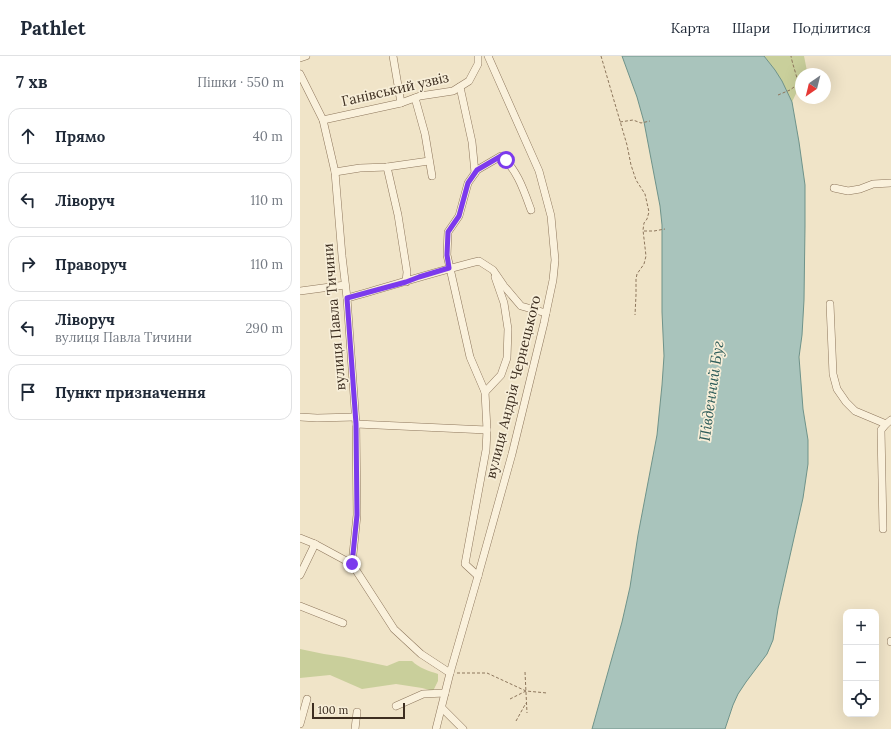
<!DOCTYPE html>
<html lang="uk">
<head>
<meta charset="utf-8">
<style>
  body { margin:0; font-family:Lora,serif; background:#f2f2f3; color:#1f2937 }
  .controls { position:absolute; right:12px; bottom:12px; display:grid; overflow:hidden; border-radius:8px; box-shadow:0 4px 16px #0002 }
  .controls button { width:36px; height:36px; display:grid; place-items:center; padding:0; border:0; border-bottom:1px solid #e0e1e3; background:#fff; color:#1f2937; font:20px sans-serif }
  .compass { position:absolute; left:495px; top:12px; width:36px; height:36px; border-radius:50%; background:#fff; box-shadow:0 4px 16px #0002; rotate:215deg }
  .scale { position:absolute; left:12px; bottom:10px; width:93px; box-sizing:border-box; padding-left:4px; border:2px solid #3d2e20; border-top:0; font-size:11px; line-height:14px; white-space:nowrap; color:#3d2e20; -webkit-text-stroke:3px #f7eed8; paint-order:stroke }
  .stop { position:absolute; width:12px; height:12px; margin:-9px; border:3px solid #7c3aed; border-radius:50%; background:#fff }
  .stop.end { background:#7c3aed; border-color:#fff; box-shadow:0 1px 4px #0008 }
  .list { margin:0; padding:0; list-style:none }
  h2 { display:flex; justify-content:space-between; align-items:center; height:52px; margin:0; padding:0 16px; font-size:17px }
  h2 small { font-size:13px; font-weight:400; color:#747a83 }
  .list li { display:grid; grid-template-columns:26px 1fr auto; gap:12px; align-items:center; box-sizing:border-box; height:56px; margin:0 8px 8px; padding:0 8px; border:1px solid #e0e1e3; border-radius:12px }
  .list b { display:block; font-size:15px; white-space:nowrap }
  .list p { margin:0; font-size:13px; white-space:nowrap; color:#747a83 }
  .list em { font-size:13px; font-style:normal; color:#747a83 }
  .icon { flex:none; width:22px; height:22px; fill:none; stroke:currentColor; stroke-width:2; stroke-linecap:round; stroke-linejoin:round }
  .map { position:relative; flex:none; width:591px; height:673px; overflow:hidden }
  header { display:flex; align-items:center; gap:24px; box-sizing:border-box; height:56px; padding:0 20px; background:#fff; border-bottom:1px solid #e0e1e3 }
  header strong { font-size:19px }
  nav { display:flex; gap:22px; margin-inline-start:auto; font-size:14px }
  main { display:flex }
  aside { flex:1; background:#fff }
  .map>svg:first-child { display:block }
</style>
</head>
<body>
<header>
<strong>Pathlet</strong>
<nav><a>Карта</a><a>Шари</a><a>Поділитися</a></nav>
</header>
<main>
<aside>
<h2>7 хв<small>Пішки · 550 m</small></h2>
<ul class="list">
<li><svg class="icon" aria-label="ahead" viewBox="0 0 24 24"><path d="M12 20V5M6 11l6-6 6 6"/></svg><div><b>Прямо</b></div><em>40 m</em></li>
<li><svg class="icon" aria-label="left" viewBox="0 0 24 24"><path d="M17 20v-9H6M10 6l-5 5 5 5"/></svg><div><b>Ліворуч</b></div><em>110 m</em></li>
<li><svg class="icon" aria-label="right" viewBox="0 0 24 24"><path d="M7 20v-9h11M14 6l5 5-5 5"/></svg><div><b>Праворуч</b></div><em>110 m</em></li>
<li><svg class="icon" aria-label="left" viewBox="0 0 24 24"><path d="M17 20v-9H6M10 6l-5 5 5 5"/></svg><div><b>Ліворуч</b><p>вулиця Павла Тичини</p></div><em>290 m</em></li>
<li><svg class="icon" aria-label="arrive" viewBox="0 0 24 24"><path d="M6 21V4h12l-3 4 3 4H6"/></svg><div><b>Пункт призначення</b></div></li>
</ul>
</aside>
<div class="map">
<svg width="591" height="673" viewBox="0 0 591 673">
  <rect width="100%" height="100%" fill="#f0e4c8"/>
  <g fill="#c9cf9b">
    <path d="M464 0H504L507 15 505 18H501V27L492 46C485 29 476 15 464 0Z"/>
    <path d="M0 593 24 598 44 601 87 610 99 605H112C119 612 129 615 138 618V625L133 635 122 632 96 628 62 633 30 619 0 622Z"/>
  </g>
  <path fill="#a9c4bc" stroke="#6f938a" d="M322 0H464L475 14 482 25 492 46 499 86 505 129V170L504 244 502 279 499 301 503 353 508 384V408L503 442 478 553 473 584 467 598 446 626 438 638 433 649 425 673H292L322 566 330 531 338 479 357 379 362 329 364 300 362 256V169L360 150 344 66 337 41Z"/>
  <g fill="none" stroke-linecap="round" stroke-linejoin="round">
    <defs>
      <g id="minor">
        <path d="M93 0 101 47"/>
        <path d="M0 2 6 0"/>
        <path d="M0 18 23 64 35 116 42 200 47 242 56 368 57 459 52 508"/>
        <path d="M160 31 172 86 175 117 168 127 159 160 148 176 147 199 170 301 185 336 187 374 186 394 165 508 178 520"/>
        <path d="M115 42 125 78 132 120"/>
        <path d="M23 64 101 47 120 40 153 35 169 25 178 8V0"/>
        <path d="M87 111 98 159 107 216 106 226"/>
        <path d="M35 116 60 112 87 111 129 105"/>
        <path d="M175 117 177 114 201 100C217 113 224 135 231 154"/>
        <path d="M534 132 548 135 560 133 573 128 591 127"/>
        <path d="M0 235 45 229"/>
        <path d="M47 242C91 230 134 216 179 205L193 214 204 230 221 250 246 257"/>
        <path d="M530 248 533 318 537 333 546 346 555 355 586 368 591 364"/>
        <path d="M185 336 201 319 207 302 208 273 204 247 195 221"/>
        <path d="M0 361 17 362 55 361"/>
        <path d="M56 368 187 374"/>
        <path d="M583 473 581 374 586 368"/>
        <path d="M0 482 15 488 52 508 94 573 121 598 150 617"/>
        <path d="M0 519 15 488"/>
        <path d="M0 550 43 567"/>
        <path d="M591 585V586"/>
        <path d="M96 650 123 638 145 637"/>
        <path d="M142 652 163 673"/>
        <path d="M0 668 7 643"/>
        <path d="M55 673 57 656"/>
        <path d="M136 673 150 617 178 520 212 398 244 267 246 257 253 224 255 204 251 160 239 115 188 0"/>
      </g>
    </defs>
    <use href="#minor" stroke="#8d765c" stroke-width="8"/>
    <g stroke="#8d765c" stroke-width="1" stroke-dasharray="3 2" stroke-linecap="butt">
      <path d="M301 0 327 89 331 109 336 124 345 138 349 156 347 163 344 167 343 174 346 200 344 208 337 218 336 223V239L335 259"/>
      <path d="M478 39 490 34 498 28C498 23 492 7 491 0"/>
      <path d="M320 66 333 64 341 67 350 65"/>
      <path d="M344 175H354L365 173"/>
      <path d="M225 616 227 657"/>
      <path d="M157 617H187L226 635"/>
      <path d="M210 643 226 635 247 637"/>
      <path d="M216 665 226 647"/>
    </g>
    <use href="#minor" stroke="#faf1dc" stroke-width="7"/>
  </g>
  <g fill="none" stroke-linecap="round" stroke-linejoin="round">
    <path stroke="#7c3aed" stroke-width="5" d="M52 508 57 459 56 368 47 242 106 226 119 221 149 212 147 199 148 176 159 160 168 127 177 114 201 100 206 104"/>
  </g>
  <g text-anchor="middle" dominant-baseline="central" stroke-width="3.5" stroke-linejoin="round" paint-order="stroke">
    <g font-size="14" fill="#3d2e20" stroke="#f7eed8">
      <text transform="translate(95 33) rotate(-13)">Ганівський узвіз</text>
      <text transform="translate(34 261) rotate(-95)">вулиця Павла Тичини</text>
      <text transform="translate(213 331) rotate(-76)">вулиця Андрія Чернецького</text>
    </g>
    <g font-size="15" font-style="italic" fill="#2f5d5a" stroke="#f7eed8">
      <text transform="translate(411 335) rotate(-82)">Південний Буг</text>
    </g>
  </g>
</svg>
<div class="controls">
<button>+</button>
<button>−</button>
<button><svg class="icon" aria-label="locate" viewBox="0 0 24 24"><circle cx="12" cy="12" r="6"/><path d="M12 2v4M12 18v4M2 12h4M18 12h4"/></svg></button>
</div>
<svg class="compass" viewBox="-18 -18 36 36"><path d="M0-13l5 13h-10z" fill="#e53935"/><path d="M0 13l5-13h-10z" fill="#747a83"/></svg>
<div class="scale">100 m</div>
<div class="stop" style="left:206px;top:104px"></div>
<div class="stop end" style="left:52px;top:508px"></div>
</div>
</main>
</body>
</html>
